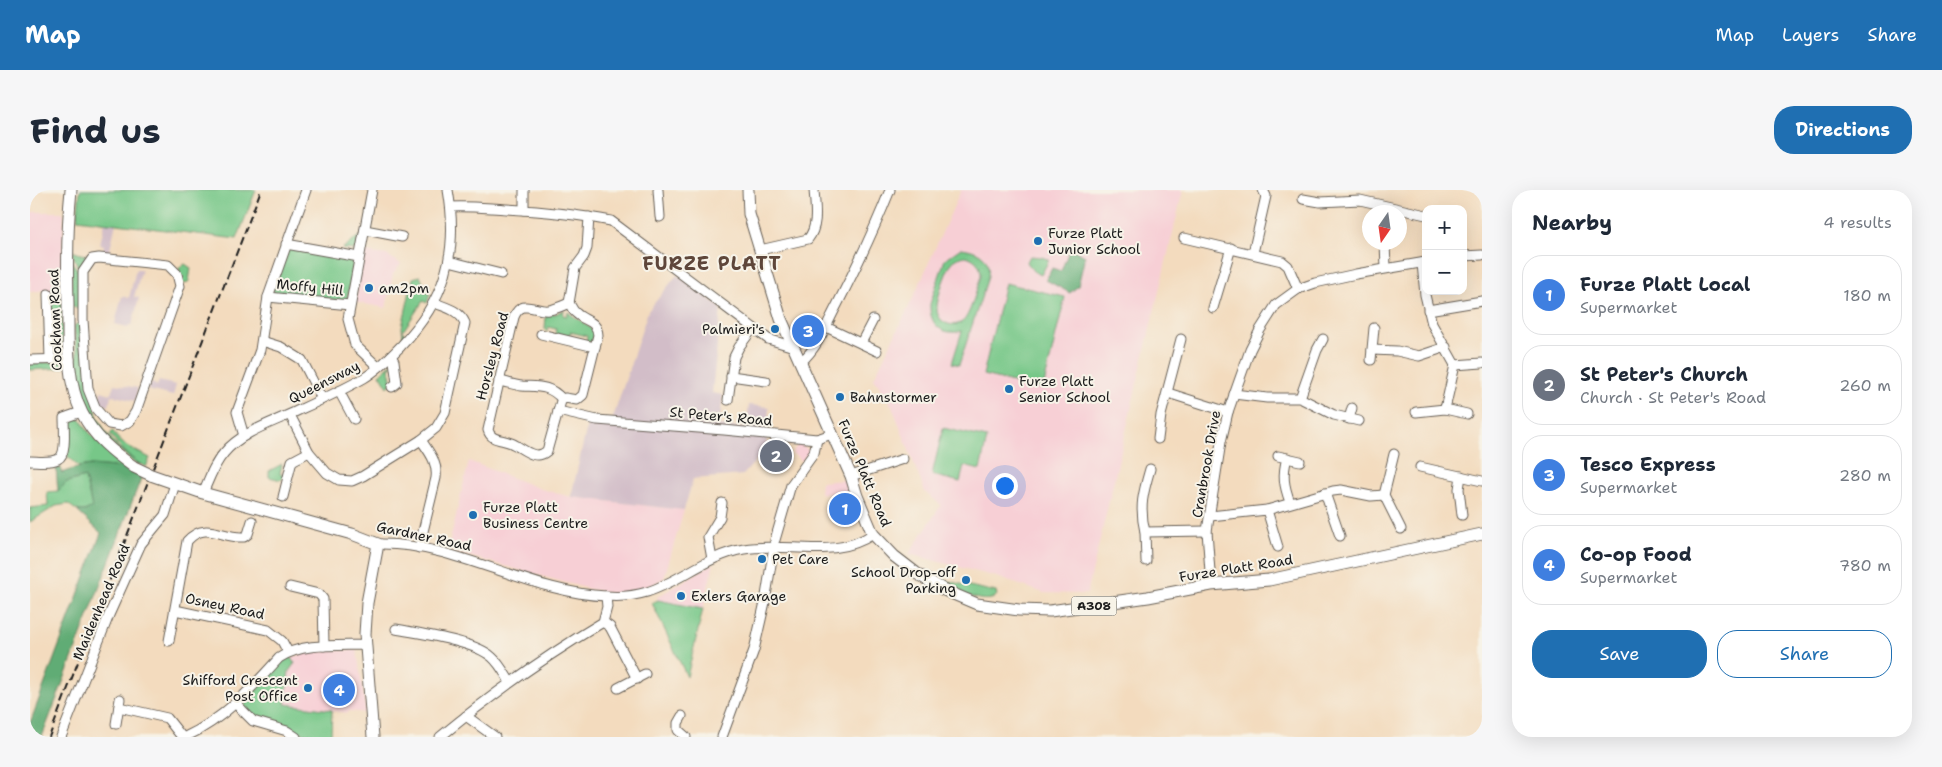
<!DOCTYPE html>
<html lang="en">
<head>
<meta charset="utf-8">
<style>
  body { margin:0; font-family:"Shantell Sans",sans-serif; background:#f6f6f7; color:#1f2937 }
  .controls { position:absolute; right:15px; top:15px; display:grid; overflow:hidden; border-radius:10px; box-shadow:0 5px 20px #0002 }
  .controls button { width:45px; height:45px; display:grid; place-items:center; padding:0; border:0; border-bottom:1px solid #e0e1e3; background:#fff; color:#1f2937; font:25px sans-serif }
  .compass { position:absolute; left:1332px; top:15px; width:45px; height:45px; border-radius:50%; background:#fff; box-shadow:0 5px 20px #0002; rotate:193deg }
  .you { position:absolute; left:974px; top:295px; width:18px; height:18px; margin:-12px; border:4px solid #fff; border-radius:50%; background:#1a73e8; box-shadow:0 0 0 8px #1a73e833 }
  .badge { display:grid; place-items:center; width:32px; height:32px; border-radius:50%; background:#1f6fb2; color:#fff; font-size:16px; font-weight:700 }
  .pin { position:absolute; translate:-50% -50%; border:2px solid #fff; box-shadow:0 1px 5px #0006 }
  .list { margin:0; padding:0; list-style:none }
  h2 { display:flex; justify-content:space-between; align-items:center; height:65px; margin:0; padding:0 20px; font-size:21px }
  h2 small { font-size:16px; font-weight:400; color:#747a83 }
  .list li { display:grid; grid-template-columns:32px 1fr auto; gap:15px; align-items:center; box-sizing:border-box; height:80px; margin:0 10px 10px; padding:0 10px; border:1px solid #e0e1e3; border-radius:20px }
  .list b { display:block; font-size:19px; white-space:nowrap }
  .list p { margin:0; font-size:16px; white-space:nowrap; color:#747a83 }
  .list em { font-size:16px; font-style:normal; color:#747a83 }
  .actions { display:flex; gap:10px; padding:15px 20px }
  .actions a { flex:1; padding:11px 0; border:1px solid #1f6fb2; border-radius:20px; text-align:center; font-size:18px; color:#1f6fb2 }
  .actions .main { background:#1f6fb2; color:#fff }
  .map { position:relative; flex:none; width:1452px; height:547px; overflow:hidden; border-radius:20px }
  header { display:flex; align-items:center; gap:30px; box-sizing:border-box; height:70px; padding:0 25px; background:#1f6fb2; color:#fff }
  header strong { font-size:24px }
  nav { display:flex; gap:28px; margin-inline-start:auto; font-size:18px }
  .intro { display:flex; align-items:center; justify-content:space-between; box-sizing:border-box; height:120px; padding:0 30px }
  h1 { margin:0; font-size:35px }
  .button { padding:12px 22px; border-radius:20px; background:#1f6fb2; color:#fff; font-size:18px; font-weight:700 }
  main { display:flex; gap:30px; padding:0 30px }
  aside { flex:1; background:#fff; border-radius:20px; box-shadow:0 5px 20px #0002 }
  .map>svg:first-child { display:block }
</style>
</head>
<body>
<header>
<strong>Map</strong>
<nav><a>Map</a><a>Layers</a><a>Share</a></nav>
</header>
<div class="intro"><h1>Find us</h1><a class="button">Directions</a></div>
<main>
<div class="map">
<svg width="1452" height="547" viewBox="0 0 1452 547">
  <rect width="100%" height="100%" fill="#f7f3e8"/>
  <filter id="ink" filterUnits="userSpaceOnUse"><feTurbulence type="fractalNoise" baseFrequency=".02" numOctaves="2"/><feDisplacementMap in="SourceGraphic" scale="10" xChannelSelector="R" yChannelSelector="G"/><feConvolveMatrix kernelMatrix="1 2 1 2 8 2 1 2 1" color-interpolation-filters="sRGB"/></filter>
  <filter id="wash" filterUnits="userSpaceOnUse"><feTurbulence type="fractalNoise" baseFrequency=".0096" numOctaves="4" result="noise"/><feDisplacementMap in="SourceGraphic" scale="20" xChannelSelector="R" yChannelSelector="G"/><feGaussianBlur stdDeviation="1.12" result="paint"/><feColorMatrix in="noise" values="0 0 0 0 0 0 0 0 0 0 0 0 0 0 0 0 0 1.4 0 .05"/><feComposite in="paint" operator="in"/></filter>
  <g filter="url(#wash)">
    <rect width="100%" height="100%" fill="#f3dbbe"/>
    <g fill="#f7cfd5">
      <path d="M931 0H1153L1057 404 1014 403 967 387 879 364 911 315 895 302 862 216 844 188 885 104Z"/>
      <path d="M0 22H31L34 24 31 102 14 100 0 102Z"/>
      <path d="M334 62 357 65 371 74 363 84 356 118 325 112Z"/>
      <path d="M769 253 780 261 772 271 762 263Z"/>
      <path d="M439 271 511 299 541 307 654 320 634 388 620 396 585 404 559 399 423 362 418 359Z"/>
      <path d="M814 290 824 319 828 331H803L800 304 790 303 791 292Z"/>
      <path d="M684 373 673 419 628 410 627 407Z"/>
      <path d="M324 460 327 461 336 523 319 521 318 523 255 514 259 481 265 473 262 468 278 462Z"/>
    </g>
    <g fill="#d2bdc8">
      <path d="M75 32 86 33 79 64 72 63 74 55 70 54Z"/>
      <path d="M106 79H112L104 107 109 108 102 135H99L98 137 85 134 92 106 99 108Z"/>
      <path d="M647 85 691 118 682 203 693 205 689 235 716 238 719 215 739 217 736 259 713 285 663 289 654 320 541 307 558 232 581 234 618 121Z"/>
      <path d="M129 191 146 195 143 206 118 200 121 192 127 196Z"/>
      <path d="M84 194 108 198 105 211 81 205 79 216 73 215 70 216 67 208H69L71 201 81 204Z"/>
    </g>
    <g fill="#77c788" stroke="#4a7252" fill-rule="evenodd">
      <path d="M50 0H226L207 49 47 29Z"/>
      <path d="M329 46 327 57 324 60 312 59Z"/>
      <path d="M258 58 324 69 317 111 242 103Z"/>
      <path d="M931 58C949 60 961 67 958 87L929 175 922 173 932 141C912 146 899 135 900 114L915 69ZM936 66C946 69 951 75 951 86 947 97 942 119 935 129 926 140 908 134 907 120 906 111 915 84 920 76 923 70 929 67 936 66Z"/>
      <path d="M41 61 62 67 52 74 50 81Z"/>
      <path d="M1000 66 1012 67 1019 70 1011 85 1003 81 997 72Z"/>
      <path d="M41 71 50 83 51 119 42 117Z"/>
      <path d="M155 74 161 78 159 91 156 94 151 92 149 78Z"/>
      <path d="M390 86 394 95H400L397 103 400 104 397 113 393 111 373 141 375 144 373 148 372 137 383 88Z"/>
      <path d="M975 93 1035 107 1013 199 953 185Z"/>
      <path d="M21 102H31L33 158 23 159Z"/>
      <path d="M532 121H534L533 125 537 126 538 122C547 130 557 133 564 142L562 152H556L557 146 540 142 539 147 525 144 526 139 518 137 517 142 515 140 516 124H525Z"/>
      <path d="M48 133 51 134 67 226 76 243 88 257 110 275 104 273 68 241 50 208 45 178 47 163 44 136Z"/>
      <path d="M32 172 33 178 0 180V173Z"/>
      <path d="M361 174 363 176 359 177 361 190H365L358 197 350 184Z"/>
      <path d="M45 228 50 229 59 242 95 278 62 275 49 277 37 266 39 233Z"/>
      <path d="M913 238 957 248 950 280 934 276 930 292 902 285Z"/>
      <path d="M83 241C89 255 107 261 120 268L116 277C102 271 89 256 80 244Z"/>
      <path d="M252 274 250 284 255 286 251 290 239 287V281Z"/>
      <path d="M55 287 62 317C51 324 47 321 38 314L26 316 0 332V318L18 316 17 302 28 301 37 292Z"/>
      <path d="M904 385 908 389 966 402 967 405C958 419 918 397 905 392Z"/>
      <path d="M628 410 673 419 657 487 622 413Z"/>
      <path d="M259 467 262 468 265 473 259 481 255 514 302 520 301 547 266 542 248 534 224 527 215 517V512L252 472Z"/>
    </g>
    <g fill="#61ac74" stroke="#3e6448">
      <path d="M1040 58 1055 66 1048 96 1040 103 1016 90 1022 78 1031 81Z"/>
      <path d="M62 275 95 278 112 286 12 547H0V533L71 343 47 321H55L62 317 55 287 37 292 28 301 26 278H31V283L49 277Z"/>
    </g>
  </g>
  <g filter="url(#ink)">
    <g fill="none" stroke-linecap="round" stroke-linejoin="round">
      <defs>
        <g id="minor">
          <path d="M342 0 318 129 325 155 348 177"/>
          <path d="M628 0 630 27"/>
          <path d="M1273 9 1290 12 1330 10 1396 25"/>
          <path d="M421 17C439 16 457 18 476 19 511 21 546 24 581 31L738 149 764 157"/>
          <path d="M494 20V0"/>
          <path d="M335 40 372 47"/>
          <path d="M1154 48 1252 71 1258 76 1268 99"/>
          <path d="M1355 52 1356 78"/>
          <path d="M256 54 329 67"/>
          <path d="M730 60 778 49C789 36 785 16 784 0"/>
          <path d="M1223 63 1236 6 1233 0"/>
          <path d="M1433 66 1452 65"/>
          <path d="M69 68 138 75 147 84 150 96 106 221 100 231 91 236 79 234 66 219 58 199 53 130V82L62 69Z"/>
          <path d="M419 71 471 84"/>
          <path d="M1392 73 1395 105 1402 134 1425 175 1452 173"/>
          <path d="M18 104 20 169"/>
          <path d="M238 107 320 115"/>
          <path d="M539 113C541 116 543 121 546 123 555 132 567 130 568 145L553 205 547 210 535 208 531 211 517 261C504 272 492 257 481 253 472 249 461 251 458 240L484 127C492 108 505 122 519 120 526 119 532 116 539 113Z"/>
          <path d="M539 113 545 78 554 66 557 58 559 27"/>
          <path d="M1183 118 1201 58"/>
          <path d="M1398 120 1452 111"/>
          <path d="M796 137 847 161"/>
          <path d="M511 144 565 157"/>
          <path d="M232 151 251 157 272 170 292 209"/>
          <path d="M831 153 843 130"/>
          <path d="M1342 160 1367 161 1389 166 1416 157"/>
          <path d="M361 166 364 171 367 193 362 197"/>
          <path d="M0 170 40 169"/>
          <path d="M1341 170 1344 138"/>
          <path d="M771 172C788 157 796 136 806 117 826 78 844 40 860 0"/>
          <path d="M1425 175 1415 219 1437 224"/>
          <path d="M701 186 736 191"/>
          <path d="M469 191C476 192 484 195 492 196 509 197 519 195 532 209"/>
          <path d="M309 201 324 229"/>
          <path d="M1138 203 1198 222"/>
          <path d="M1204 204 1237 208H1270L1304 225 1329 231"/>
          <path d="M1270 208 1287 160 1293 149"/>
          <path d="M698 210 704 167 709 157 723 138"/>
          <path d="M528 221 567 230 694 240 787 249 802 244"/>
          <path d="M1386 222 1415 219"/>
          <path d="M260 225 279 262 297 283 309 290 322 291 333 286 391 250 406 238 415 223 435 133C429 120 417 118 405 113"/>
          <path d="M1319 229 1322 218"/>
          <path d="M214 246 207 222 230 160 238 107 276 0"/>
          <path d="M1128 249 1131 225 1151 149"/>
          <path d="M1364 264 1354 305 1371 339"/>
          <path d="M1248 266 1270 271"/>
          <path d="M1257 268C1252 285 1254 296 1260 312"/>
          <path d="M0 271C8 271 20 273 28 269 37 265 34 238 34 228L51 222"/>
          <path d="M1390 277 1452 291"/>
          <path d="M1120 279C1113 303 1109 317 1115 342L1177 341"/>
          <path d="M821 286 873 269"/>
          <path d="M1431 286 1429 299 1432 325"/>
          <path d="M173 303C179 289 184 274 194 263 212 241 245 232 269 220 291 210 313 200 334 188 348 180 360 167 371 156 415 110 429 63 418 0"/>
          <path d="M1295 303 1310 346"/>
          <path d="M253 307 262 271 279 262"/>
          <path d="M1237 320 1248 357"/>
          <path d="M1180 326 1237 320 1303 301 1311 300 1341 306 1354 305"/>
          <path d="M1115 342 1116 371"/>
          <path d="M745 350 761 295 784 263 787 249"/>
          <path d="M348 354C426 352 499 403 576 406 589 407 604 406 617 402 651 391 678 365 714 359 757 351 804 371 843 344"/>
          <path d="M389 358 406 288C408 272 399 262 391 250"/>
          <path d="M682 369 678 347 690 327 692 313"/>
          <path d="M1181 395 1177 341 1191 252 1198 222 1220 160 1230 140 1246 115 1268 99 1285 93 1326 84 1396 72"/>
          <path d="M260 397 289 404 293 409 294 456"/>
          <path d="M145 420 238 440 252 451 258 462"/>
          <path d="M573 432 580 437 607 489"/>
          <path d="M366 439C391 444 444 451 462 467 470 474 475 484 480 492"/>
          <path d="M139 451 157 351C176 330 192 349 214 347L218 344 222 331"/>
          <path d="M588 498 615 484"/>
          <path d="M206 514 223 531 257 541 266 547"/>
          <path d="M89 517 137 528 152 547"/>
          <path d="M436 526 465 547"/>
          <path d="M652 526 648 533V540L656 547"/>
          <path d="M86 534 90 509"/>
          <path d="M31 547 79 425 111 354 135 325 145 294"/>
          <path d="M155 547C194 529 221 499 249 468 273 452 308 456 336 455"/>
          <path d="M410 547C462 504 516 466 573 432L577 417 576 406"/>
          <path d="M692 547 724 460 735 412 744 356"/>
        </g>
        <g id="major">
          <path d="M41 0C37 38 37 76 38 114 38 149 36 191 52 223 64 247 83 262 104 277"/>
          <path d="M718 0 719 24 751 129 821 286 827 306 843 344 864 366 886 383 914 400 947 414 989 420 1020 421 1118 407 1181 395 1239 390 1452 344"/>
          <path d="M121 285 173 303 322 344 348 354 337 413 335 444 343 547"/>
        </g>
      </defs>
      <use href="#minor" stroke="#675f55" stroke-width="11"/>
      <use href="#major" stroke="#675f55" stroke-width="13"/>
      <use href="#minor" stroke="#fff" stroke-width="9"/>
      <use href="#major" stroke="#fff" stroke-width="11"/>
      <path stroke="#1c1c1c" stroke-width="2" stroke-dasharray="8 4" stroke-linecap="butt" d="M19 547 231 0"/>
      <defs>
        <path id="major-bridge" d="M104 277 121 285"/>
      </defs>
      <use href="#major-bridge" stroke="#675f55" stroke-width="13" stroke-linecap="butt"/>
      <use href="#major-bridge" stroke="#fff" stroke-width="11"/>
    </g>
  </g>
  <g fill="#1f6fb2" stroke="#f7f3e8" stroke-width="2">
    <circle cx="1008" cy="51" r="5"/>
    <circle cx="339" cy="98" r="5"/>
    <circle cx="745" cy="139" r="5"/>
    <circle cx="979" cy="199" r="5"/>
    <circle cx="810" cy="207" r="5"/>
    <circle cx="443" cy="325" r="5"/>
    <circle cx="732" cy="369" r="5"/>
    <circle cx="936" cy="390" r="5"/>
    <circle cx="651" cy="406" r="5"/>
    <circle cx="278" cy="498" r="5"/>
  </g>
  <g text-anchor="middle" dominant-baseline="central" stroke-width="4" stroke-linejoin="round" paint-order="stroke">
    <rect fill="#f7f3e8" stroke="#5e5c59" stroke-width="1" x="1041.5" y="406.5" width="45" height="19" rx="4"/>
    <g font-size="12" font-weight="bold" fill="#1c1c1c">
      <text x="1064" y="416">A308</text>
    </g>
    <g font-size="14" fill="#1c1c1c" stroke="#f7f3e8" text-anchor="start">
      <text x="1018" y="43">Furze Platt<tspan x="1018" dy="16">Junior School</tspan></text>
      <text x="349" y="98">am2pm</text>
      <text x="735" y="139" text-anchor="end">Palmieri's</text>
      <text x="989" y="191">Furze Platt<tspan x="989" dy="16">Senior School</tspan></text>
      <text x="820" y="207">Bahnstormer</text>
      <text x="453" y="317">Furze Platt<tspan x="453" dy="16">Business Centre</tspan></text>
      <text x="742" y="369">Pet Care</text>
      <text x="926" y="382" text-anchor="end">School Drop-off<tspan x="926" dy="16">Parking</tspan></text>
      <text x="661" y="406">Exlers Garage</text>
      <text x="268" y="490" text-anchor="end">Shifford Crescent<tspan x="268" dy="16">Post Office</tspan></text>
    </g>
    <g font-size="14" fill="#1c1c1c" stroke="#f7f3e8">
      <text transform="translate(280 97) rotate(6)">Moffy Hill</text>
      <text transform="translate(25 130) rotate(-92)">Cookham Road</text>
      <text transform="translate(462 166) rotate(-75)">Horsley Road</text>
      <text transform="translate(294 192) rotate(-27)">Queensway</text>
      <text transform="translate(691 226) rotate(5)">St Peter's Road</text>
      <text transform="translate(1176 274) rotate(-80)">Cranbrook Drive</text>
      <text transform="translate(835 283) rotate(67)">Furze Platt Road</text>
      <text transform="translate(394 346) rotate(12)">Gardner Road</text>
      <text transform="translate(1206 378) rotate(-9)">Furze Platt Road</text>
      <text transform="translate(71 412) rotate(-67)">Maidenhead Road</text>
      <text transform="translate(195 416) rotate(12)">Osney Road</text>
    </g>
    <g font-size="19" font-weight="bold" letter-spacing="1" fill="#5e463a" stroke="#f7f3e8">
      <text x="682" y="73">FURZE PLATT</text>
    </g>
  </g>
</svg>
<div class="controls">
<button>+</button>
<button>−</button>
</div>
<svg class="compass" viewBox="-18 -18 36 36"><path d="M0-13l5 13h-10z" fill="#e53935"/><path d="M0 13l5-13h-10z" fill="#747a83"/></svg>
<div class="you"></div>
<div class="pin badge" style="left:815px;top:319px;background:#3f7fe0">1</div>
<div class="pin badge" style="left:746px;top:266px;background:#6b7280">2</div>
<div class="pin badge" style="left:778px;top:141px;background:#3f7fe0">3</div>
<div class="pin badge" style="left:309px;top:500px;background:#3f7fe0">4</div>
</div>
<aside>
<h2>Nearby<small>4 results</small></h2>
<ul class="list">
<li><span class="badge" style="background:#3f7fe0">1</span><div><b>Furze Platt Local</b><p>Supermarket</p></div><em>180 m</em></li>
<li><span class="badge" style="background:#6b7280">2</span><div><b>St Peter's Church</b><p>Church · St Peter's Road</p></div><em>260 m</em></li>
<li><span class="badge" style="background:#3f7fe0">3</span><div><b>Tesco Express</b><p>Supermarket</p></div><em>280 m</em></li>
<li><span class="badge" style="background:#3f7fe0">4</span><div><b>Co-op Food</b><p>Supermarket</p></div><em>780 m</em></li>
</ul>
<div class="actions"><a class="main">Save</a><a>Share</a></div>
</aside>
</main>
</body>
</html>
